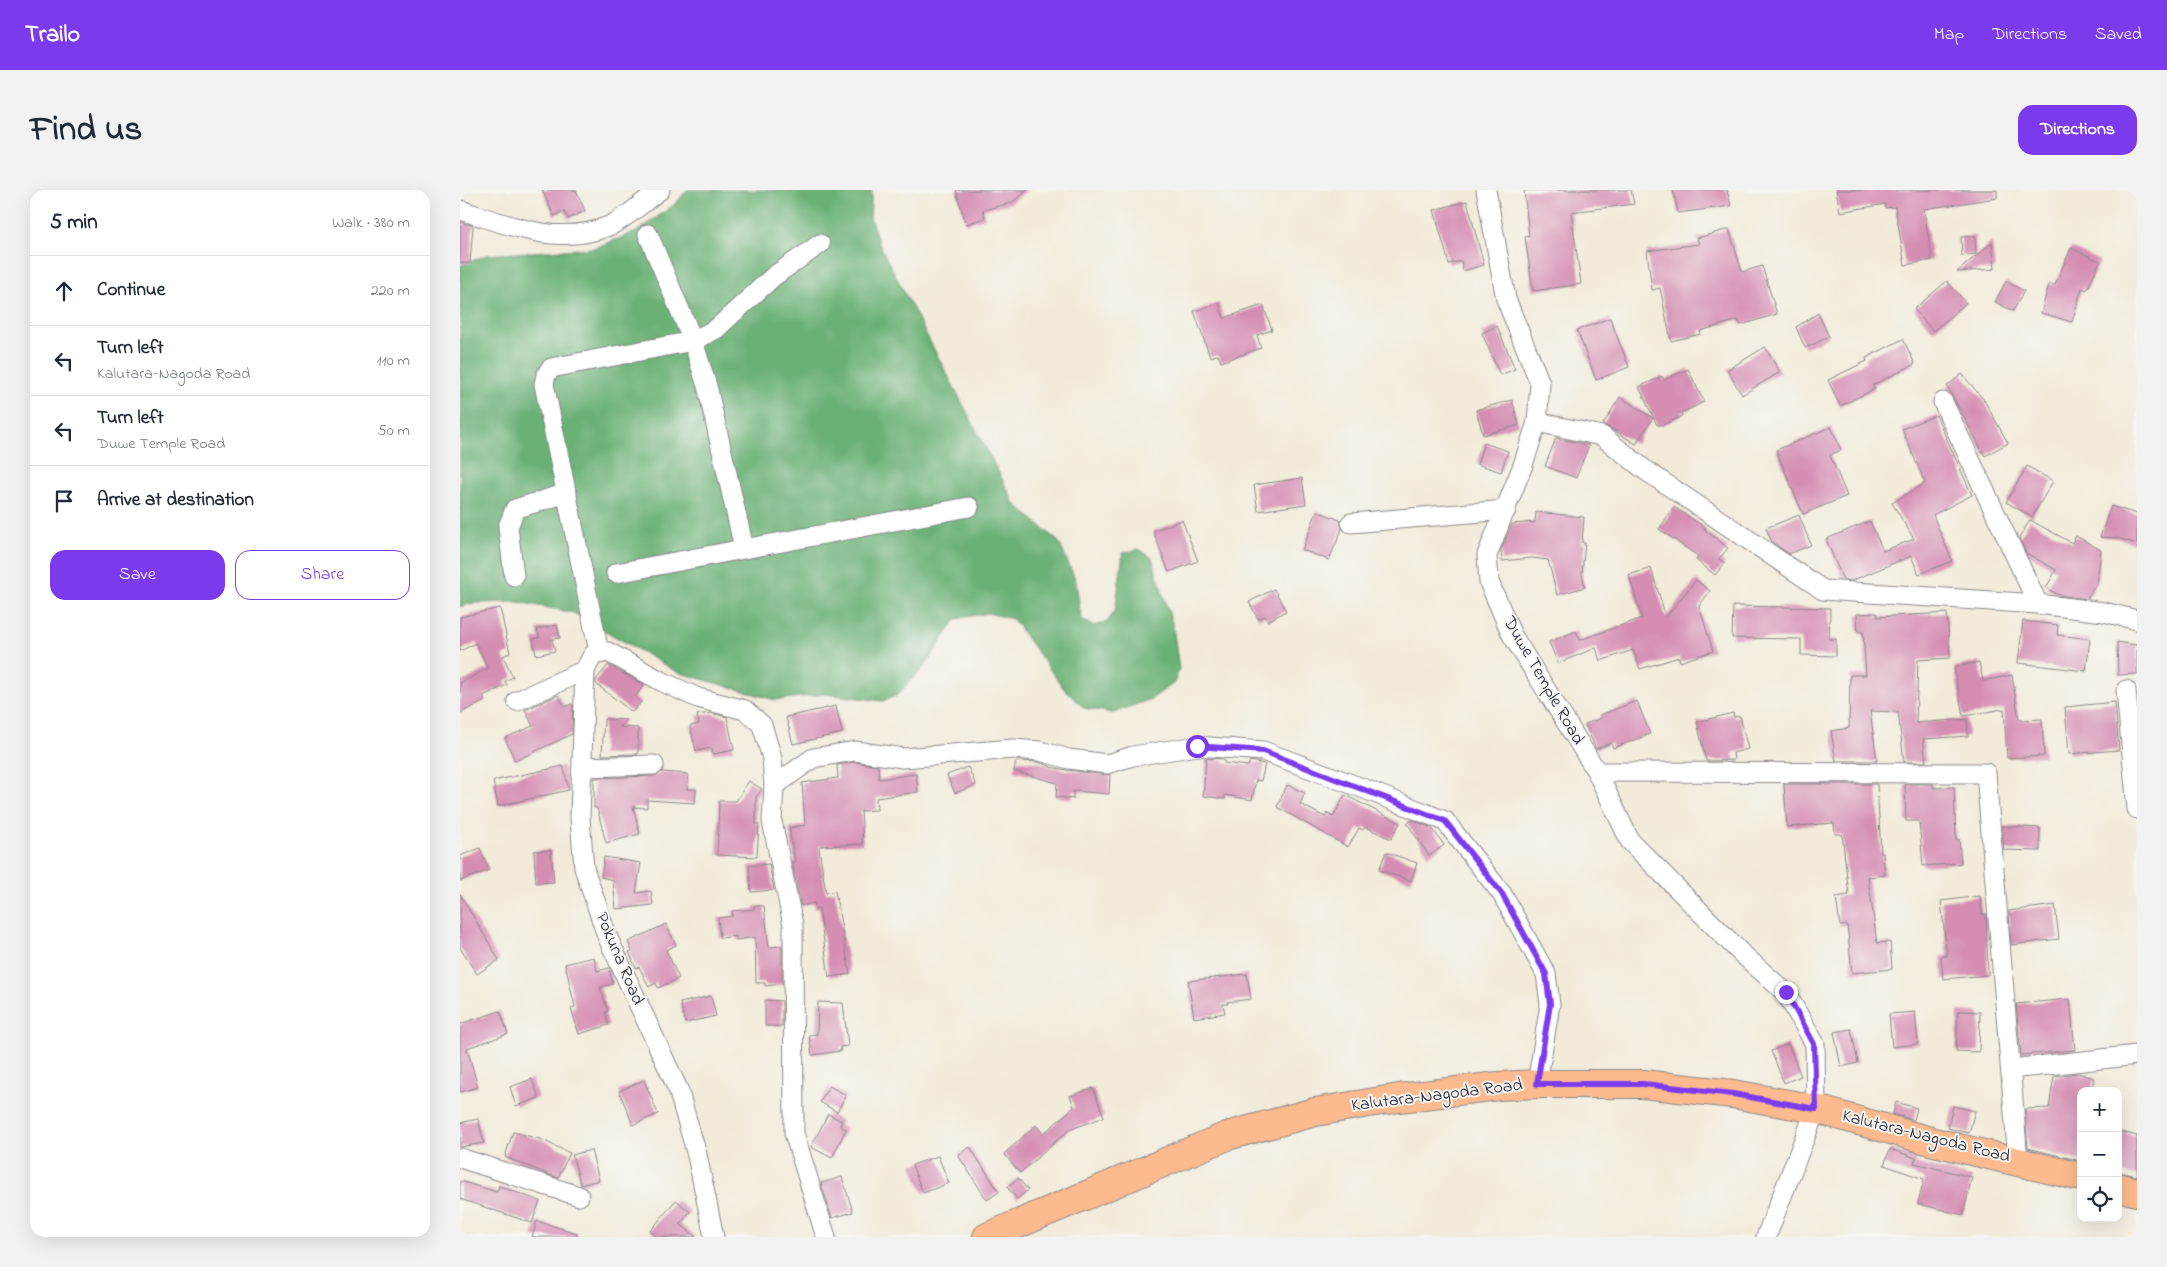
<!DOCTYPE html>
<html lang="en">
<head>
<meta charset="utf-8">
<style>
  body { margin:0; font-family:"Indie Flower",sans-serif; background:#f2f2f3; color:#1f2937 }
  .controls { position:absolute; right:15px; bottom:15px; display:grid; overflow:hidden; border-radius:10px; box-shadow:0 5px 20px #0002 }
  .controls button { width:45px; height:45px; display:grid; place-items:center; padding:0; border:0; border-bottom:1px solid #e0e1e3; background:#fff; color:#1f2937; font:25px sans-serif }
  .stop { position:absolute; width:15px; height:15px; margin:-11px; border:4px solid #7c3aed; border-radius:50%; background:#fff }
  .stop.end { background:#7c3aed; border-color:#fff; box-shadow:0 1px 5px #0008 }
  .list { margin:0; padding:0; list-style:none }
  h2 { display:flex; justify-content:space-between; align-items:center; height:65px; margin:0; padding:0 20px; font-size:21px }
  h2 small { font-size:16px; font-weight:400; color:#747a83 }
  .list li { display:grid; grid-template-columns:32px 1fr auto; gap:15px; align-items:center; box-sizing:border-box; height:70px; padding:0 20px; border-top:1px solid #e0e1e3 }
  .list b { display:block; font-size:19px; white-space:nowrap }
  .list p { margin:0; font-size:16px; white-space:nowrap; color:#747a83 }
  .list em { font-size:16px; font-style:normal; color:#747a83 }
  .actions { display:flex; gap:10px; padding:15px 20px }
  .actions a { flex:1; padding:11px 0; border:1px solid #7c3aed; border-radius:15px; text-align:center; font-size:18px; color:#7c3aed }
  .actions .main { background:#7c3aed; color:#fff }
  .icon { flex:none; width:28px; height:28px; fill:none; stroke:currentColor; stroke-width:2; stroke-linecap:round; stroke-linejoin:round }
  .map { position:relative; flex:none; width:1677px; height:1047px; overflow:hidden; border-radius:15px }
  header { display:flex; align-items:center; gap:30px; box-sizing:border-box; height:70px; padding:0 25px; background:#7c3aed; color:#fff }
  header strong { font-size:24px }
  nav { display:flex; gap:28px; margin-inline-start:auto; font-size:18px }
  .intro { display:flex; align-items:center; justify-content:space-between; box-sizing:border-box; height:120px; padding:0 30px }
  h1 { margin:0; font-size:35px }
  .button { padding:12px 22px; border-radius:15px; background:#7c3aed; color:#fff; font-size:18px; font-weight:700 }
  main { display:flex; gap:30px; padding:0 30px }
  aside { flex:1; background:#fff; border-radius:15px; box-shadow:0 5px 20px #0002 }
  .map>svg:first-child { display:block }
</style>
</head>
<body>
<header>
<strong>Trailo</strong>
<nav><a>Map</a><a>Directions</a><a>Saved</a></nav>
</header>
<div class="intro"><h1>Find us</h1><a class="button">Directions</a></div>
<main>
<aside>
<h2>5 min<small>Walk · 380 m</small></h2>
<ul class="list">
<li><svg class="icon" aria-label="ahead" viewBox="0 0 24 24"><path d="M12 20V5M6 11l6-6 6 6"/></svg><div><b>Continue</b></div><em>220 m</em></li>
<li><svg class="icon" aria-label="left" viewBox="0 0 24 24"><path d="M17 20v-9H6M10 6l-5 5 5 5"/></svg><div><b>Turn left</b><p>Kalutara-Nagoda Road</p></div><em>110 m</em></li>
<li><svg class="icon" aria-label="left" viewBox="0 0 24 24"><path d="M17 20v-9H6M10 6l-5 5 5 5"/></svg><div><b>Turn left</b><p>Duwe Temple Road</p></div><em>50 m</em></li>
<li><svg class="icon" aria-label="arrive" viewBox="0 0 24 24"><path d="M6 21V4h12l-3 4 3 4H6"/></svg><div><b>Arrive at destination</b></div></li>
</ul>
<div class="actions"><a class="main">Save</a><a>Share</a></div>
</aside>
<div class="map">
<svg width="1677" height="1047" viewBox="0 0 1677 1047">
  <rect width="100%" height="100%" fill="#f6f6f2"/>
  <filter id="ink" filterUnits="userSpaceOnUse"><feTurbulence type="fractalNoise" baseFrequency=".02" numOctaves="2"/><feDisplacementMap in="SourceGraphic" scale="10" xChannelSelector="R" yChannelSelector="G"/><feConvolveMatrix kernelMatrix="1 2 1 2 8 2 1 2 1" color-interpolation-filters="sRGB"/></filter>
  <filter id="wash" filterUnits="userSpaceOnUse"><feTurbulence type="fractalNoise" baseFrequency=".0096" numOctaves="4" result="noise"/><feDisplacementMap in="SourceGraphic" scale="20" xChannelSelector="R" yChannelSelector="G"/><feGaussianBlur stdDeviation="1.12" result="paint"/><feColorMatrix in="noise" values="0 0 0 0 0 0 0 0 0 0 0 0 0 0 0 0 0 1.4 0 .05"/><feComposite in="paint" operator="in"/></filter>
  <g filter="url(#wash)">
    <rect width="100%" height="100%" fill="#f2ebd9"/>
    <path fill="#6bb176" stroke="#466a58" d="M227 0H412L410 27 419 54 555 314 599 352 616 391 621 428 633 436 647 432 655 421 663 363 679 359 692 368 713 436 719 479 714 493 691 509 653 523 624 518 604 499 553 429 528 423 496 429 465 476 436 506 423 511 366 504 315 510 217 482 114 423 59 412 14 413 0 417V76L26 65 134 58 176 42 214 15Z"/>
    <g id="blocks">
      <g fill="#d58eb2">
        <path d="M82 0H116L125 21 108 29 104 21 94 26Z"/>
        <path d="M496 0H568L551 13 523 20 525 28 506 34Z"/>
        <path d="M1064 0H1171L1174 14 1111 22 1121 94 1073 101 1065 47 1069 46Z"/>
        <path d="M1213 0H1267L1271 16 1218 23Z"/>
        <path d="M1376 0H1537V8L1464 19 1472 70 1445 75 1435 17 1425 18V14L1380 22Z"/>
        <path d="M1007 11 1024 75 1003 81 1001 71 989 74 974 20Z"/>
        <path d="M0 32 13 36 10 73H0Z"/>
        <path d="M1269 39 1282 82 1302 76 1317 124 1281 135 1278 130 1240 141 1241 144 1211 151 1200 98 1192 100 1187 61 1239 54 1237 48Z"/>
        <path d="M1515 46 1516 64 1502 66 1501 47Z"/>
        <path d="M1532 52 1535 79 1497 82Z"/>
        <path d="M1611 58 1640 71 1627 100 1622 98 1612 132 1581 123 1589 94 1595 95Z"/>
        <path d="M1487 91 1506 113 1473 141 1454 119Z"/>
        <path d="M1546 91 1564 101 1553 121 1535 112Z"/>
        <path d="M759 113 764 128 803 115 812 140 797 145 801 158 761 172 758 165 750 167 734 121Z"/>
        <path d="M1358 123 1369 147 1345 158 1336 137Z"/>
        <path d="M1150 128 1169 177 1136 190 1117 140Z"/>
        <path d="M1037 136 1055 179 1040 185 1022 143Z"/>
        <path d="M1443 149 1455 174 1413 195 1415 199 1380 216 1368 190 1407 171 1406 168Z"/>
        <path d="M1305 157 1320 182 1282 205 1267 180Z"/>
        <path d="M1228 179 1244 212 1221 223 1222 226 1203 235H1197L1179 197 1202 186 1204 190Z"/>
        <path d="M1502 184 1524 210 1548 253 1525 266 1487 196Z"/>
        <path d="M1160 207 1193 228 1176 254 1143 234Z"/>
        <path d="M1052 210 1059 235 1023 245 1016 220Z"/>
        <path d="M1476 225 1512 305 1473 325 1492 371 1459 384 1451 366 1391 391 1383 390 1366 349 1410 331 1423 361 1454 349 1432 313 1465 293 1442 239Z"/>
        <path d="M1371 237 1381 260 1370 265 1387 306 1343 324 1316 260Z"/>
        <path d="M1096 248 1129 255 1116 288 1085 276Z"/>
        <path d="M1024 253 1048 261 1041 282 1017 274Z"/>
        <path d="M1567 276 1593 291 1572 327 1546 312Z"/>
        <path d="M842 288 846 314 798 321 794 295Z"/>
        <path d="M1651 316 1677 324V354L1657 348 1640 347Z"/>
        <path d="M1214 317 1246 338 1244 339 1268 358 1259 369 1265 373 1255 385 1236 370 1239 367 1199 339Z"/>
        <path d="M857 321 880 330 882 339 869 370 842 360Z"/>
        <path d="M1076 322 1124 327 1122 353H1125L1122 384 1125 397 1097 405 1088 370 1072 368 1042 371 1041 360 1052 334 1075 332Z"/>
        <path d="M1339 325 1351 355 1329 364 1312 352 1306 338Z"/>
        <path d="M722 330 738 371 709 382 693 341Z"/>
        <path d="M1570 330 1612 353 1616 346 1641 360 1637 393 1627 409 1599 405 1586 398 1596 380 1566 363 1559 348Z"/>
        <path d="M1191 378 1206 427 1236 390 1250 401 1239 416 1253 461 1220 472 1219 467 1180 479 1173 460 1140 471 1136 458 1098 473 1089 452 1116 441 1120 450 1182 428 1169 385Z"/>
        <path d="M814 399 826 421 808 431 805 426 798 429 789 412Z"/>
        <path d="M1273 416 1370 418 1369 449H1376V466L1341 465V449L1272 448Z"/>
        <path d="M40 418 50 463 43 466 53 487 45 491 47 495 23 506 25 511 0 523V493L27 479V477L16 453 0 461V427Z"/>
        <path d="M1417 423V427L1487 423 1490 468 1458 470 1456 533 1507 529 1508 546 1463 549 1466 572H1444L1438 522 1410 521 1417 571H1376L1371 541 1389 538 1390 485H1406L1403 442H1398L1397 424Z"/>
        <path d="M1563 431 1598 435 1597 445 1630 449 1626 481 1558 473Z"/>
        <path d="M97 435 100 448 92 449 95 461 76 465 73 449 79 448 77 439Z"/>
        <path d="M1657 452 1677 455V484L1658 485Z"/>
        <path d="M1519 472 1523 491 1552 485 1559 530 1582 529 1584 566 1547 568 1544 519 1503 526 1494 477Z"/>
        <path d="M148 475 184 495 175 507 181 512 172 522 136 494V490Z"/>
        <path d="M98 505 105 517 111 514 113 516 112 544 55 571 45 548 73 536 65 520Z"/>
        <path d="M1177 511 1190 544 1153 558 1151 553 1136 559 1125 534 1141 528 1140 525Z"/>
        <path d="M1655 512 1659 560 1609 564 1605 517Z"/>
        <path d="M376 516 382 543 333 554 326 527Z"/>
        <path d="M250 523 267 527 274 560 253 564 252 558 236 561 230 536 239 534 237 525Z"/>
        <path d="M1273 523 1274 527 1280 526 1288 559 1273 563 1274 570 1246 571 1237 532Z"/>
        <path d="M144 529 166 530 160 537 178 538V564L142 565Z"/>
        <path d="M746 568 764 569V573L788 576 790 571 805 574 801 591 796 590 792 610 765 605V609L743 606Z"/>
        <path d="M556 571 578 572 590 576V577L607 580 650 585 649 604 613 601V609L596 607 597 593 554 581Z"/>
        <path d="M395 572 418 576 419 589 456 584 458 602 416 608 417 620 401 621 403 654 360 656 359 658 366 703 375 701 390 784 369 787 359 718 355 719 354 713 341 716 332 672H335L329 638 345 635 342 593 378 588 377 575Z"/>
        <path d="M103 576 109 600 38 616 33 591Z"/>
        <path d="M508 577 516 595 495 603 487 585Z"/>
        <path d="M202 582 228 584 227 599H236L235 613 187 610V618L173 617 180 644 146 653 137 618H134V588L194 586Z"/>
        <path d="M289 591 302 599 296 607V634H299L297 667 257 665 259 611H276Z"/>
        <path d="M1324 594H1417L1421 663H1423L1425 685 1408 687 1417 753 1430 752 1432 779 1392 783 1387 735 1380 736 1376 707 1389 705 1382 644H1375L1374 633 1327 637Z"/>
        <path d="M1445 594H1473V598L1494 597 1496 650 1499 649 1501 673 1463 676 1459 631H1446Z"/>
        <path d="M827 595 845 603 840 614 865 627 867 623 873 627 885 605 940 633 931 649 905 637 903 640 899 638 888 657 817 617Z"/>
        <path d="M952 630 972 638 984 655 969 666 947 633Z"/>
        <path d="M1542 636 1580 638V661L1544 660Z"/>
        <path d="M20 658 29 680 0 691V666Z"/>
        <path d="M91 660 94 692 76 693 74 661Z"/>
        <path d="M926 662 957 673 951 691 919 680Z"/>
        <path d="M144 667 181 673 176 703 191 701 193 715 156 719 153 690 141 687Z"/>
        <path d="M309 674 314 700 291 702 289 676Z"/>
        <path d="M0 704 39 770 17 784 0 758Z"/>
        <path d="M1520 706 1522 724H1526L1528 785 1483 789 1481 766H1487L1481 711Z"/>
        <path d="M1595 715 1599 749 1551 755 1549 721Z"/>
        <path d="M294 716H304L309 757 322 756V794L305 796V793H296L295 747 276 750V746L260 748 258 728 273 726 272 721 294 719Z"/>
        <path d="M206 734 216 755 206 760 219 788 198 798 196 793 189 797 179 777 176 778 169 762 172 761 168 752Z"/>
        <path d="M134 767 137 781 149 778 153 794 140 797 148 821 145 823 149 835 119 844 111 818 115 817 105 774Z"/>
        <path d="M787 784 791 809 767 812 768 814H763L765 823 734 828 728 791Z"/>
        <path d="M251 806 256 826 225 833 220 813Z"/>
        <path d="M1610 809 1615 860 1561 865 1556 814Z"/>
        <path d="M305 810 322 811V836H305Z"/>
        <path d="M358 812 383 813 388 856 380 857 381 861 352 865 349 845 357 844Z"/>
        <path d="M40 821 48 844 7 858 18 897 0 902V834Z"/>
        <path d="M1498 821 1520 822 1519 862 1496 861Z"/>
        <path d="M1455 822 1458 854 1432 857 1429 824Z"/>
        <path d="M1391 839 1398 873 1381 877 1374 842Z"/>
        <path d="M1328 854 1341 886 1324 893 1311 861Z"/>
        <path d="M1618 883 1634 888 1632 901H1621V971L1568 958 1565 919 1589 918 1594 886Z"/>
        <path d="M72 889 79 908 56 916 50 897Z"/>
        <path d="M184 890 198 924 173 935 159 901Z"/>
        <path d="M369 896 386 905 377 922 360 912Z"/>
        <path d="M633 898 644 927 609 940 560 983 544 964 576 935 583 944 614 917 610 906Z"/>
        <path d="M1436 912 1457 918 1454 930 1433 924Z"/>
        <path d="M1493 916 1515 921 1509 943 1488 938Z"/>
        <path d="M368 924 382 931 380 936 386 939 372 968 351 957Z"/>
        <path d="M18 929 24 953 0 957V933Z"/>
        <path d="M1658 941 1677 946V986L1658 982Z"/>
        <path d="M53 942 80 949 110 963 98 988 45 967Z"/>
        <path d="M510 957 539 1002 527 1010 498 965Z"/>
        <path d="M1430 959 1456 968 1454 973 1512 987 1503 1025 1458 1014 1464 989 1424 975Z"/>
        <path d="M131 960 139 990 121 995 112 965Z"/>
        <path d="M478 966 489 993 463 1003 452 975Z"/>
        <path d="M382 987 393 1022 372 1028 361 993Z"/>
        <path d="M558 988 568 1000 557 1009 547 997Z"/>
        <path d="M0 991 37 1002 39 996 80 1011 72 1033 0 1009Z"/>
        <path d="M216 1010 230 1022 220 1034 236 1047H198L190 1041Z"/>
        <path d="M77 1031 117 1043V1047H72Z"/>
      </g>
    </g>
  </g>
  <g filter="url(#ink)">
    <use href="#blocks" fill-opacity="0" stroke="#8a868a" stroke-width="1"/>
    <g fill="none" stroke-linecap="round" stroke-linejoin="round">
      <defs>
        <g id="street">
          <path d="M1026 0 1046 109 1080 193 1077 232 1063 275 1027 365 1029 392 1052 445 1137 582 1170 651 1280 762 1326 803 1355 854 1356 919 1306 1047"/>
          <path d="M0 20C50 35 97 57 149 36 167 28 184 11 200 0"/>
          <path d="M188 44 233 151 247 196 284 358"/>
          <path d="M1483 212 1578 414"/>
          <path d="M1077 232 1142 246 1185 280 1363 400 1578 414 1644 422 1677 430"/>
          <path d="M891 333 1046 320"/>
          <path d="M156 383 509 317"/>
          <path d="M54 386 48 337 55 319 107 303"/>
          <path d="M139 462 84 194 86 185 91 178 233 151 256 139 314 86 360 54"/>
          <path d="M125 480 120 628 124 678 147 746 218 899 237 965 254 1047"/>
          <path d="M1666 500 1677 619"/>
          <path d="M57 511 125 480 133 465 148 462 201 491 238 508 285 520 302 535 312 568 314 596 312 631 333 735 334 943 366 1047"/>
          <path d="M122 577 194 575"/>
          <path d="M1137 582 1526 583 1558 971"/>
          <path d="M314 596 353 568 395 561 443 568 553 559 580 561 609 569 647 574 673 566 737 556 803 561 902 598 985 631 1042 704 1086 784 1090 814 1077 894"/>
          <path d="M1551 879 1677 865"/>
          <path d="M0 968 119 1006"/>
        </g>
        <g id="primary">
          <path d="M1658 997 1677 1002"/>
          <path d="M527 1047 767 946 855 922 939 908 1038 896 1077 894H1183L1273 904 1356 919 1474 952 1621 987"/>
        </g>
      </defs>
      <use href="#street" stroke="#8a868a" stroke-width="21"/>
      <use href="#primary" stroke="#8a868a" stroke-width="30"/>
      <use href="#street" stroke="#fff" stroke-width="19"/>
      <use href="#primary" stroke="#fcba8e" stroke-width="28"/>
    </g>
  </g>
  <g fill="none" stroke-linecap="round" stroke-linejoin="round" filter="url(#ink)">
    <path stroke="#7c3aed" stroke-width="6" d="M737 556 803 561 985 631 1042 704 1086 784 1090 814 1077 894H1183L1273 904 1356 919 1354 854 1326 802"/>
  </g>
  <g text-anchor="middle" dominant-baseline="central" stroke-width="4" stroke-linejoin="round" paint-order="stroke">
    <g font-size="18" fill="#22223b" stroke="#f6f6f2">
      <text transform="translate(1083 491) rotate(60)">Duwe Temple Road</text>
      <text transform="translate(159 769) rotate(67)">Pokuna Road</text>
      <text transform="translate(977 906) rotate(-7)">Kalutara-Nagoda Road</text>
      <text transform="translate(1466 947) rotate(14)">Kalutara-Nagoda Road</text>
    </g>
  </g>
</svg>
<div class="controls">
<button>+</button>
<button>−</button>
<button><svg class="icon" aria-label="locate" viewBox="0 0 24 24"><circle cx="12" cy="12" r="6"/><path d="M12 2v4M12 18v4M2 12h4M18 12h4"/></svg></button>
</div>
<div class="stop" style="left:737px;top:556px"></div>
<div class="stop end" style="left:1326px;top:802px"></div>
</div>
</main>
</body>
</html>
